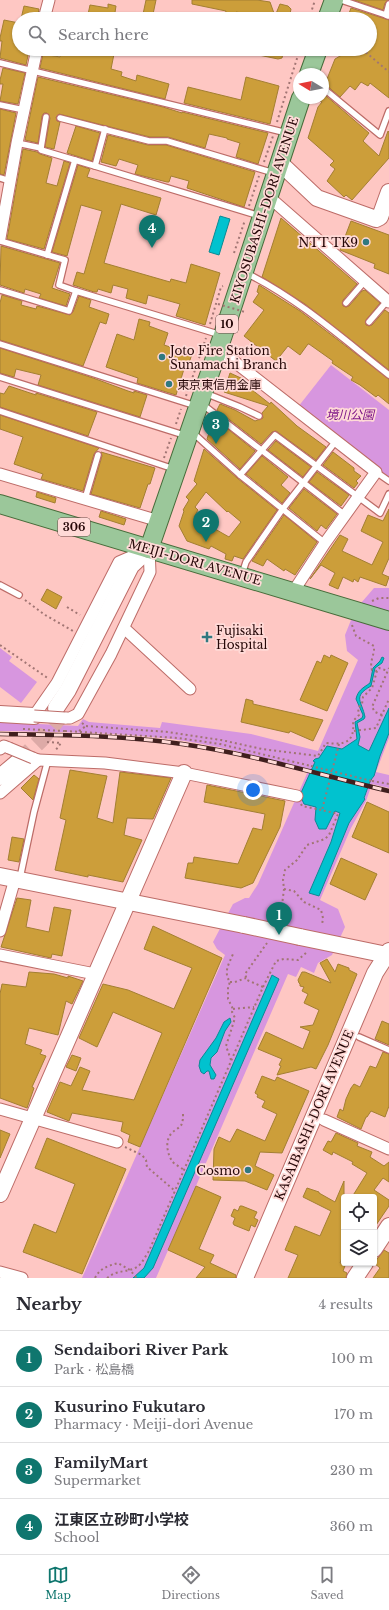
<!DOCTYPE html>
<html lang="en">
<head>
<meta charset="utf-8">
<style>
  body { margin:0; font-family:"Libre Baskerville","Noto Sans JP",serif; background:#f2f2f3; color:#2b2b33 }
  .controls { position:absolute; right:12px; bottom:12px; display:grid; overflow:hidden; border-radius:4px; box-shadow:0 1px 3px #0004 }
  .controls button { width:36px; height:36px; display:grid; place-items:center; padding:0; border:0; border-bottom:1px solid #e1e1e2; background:#fff; color:#2b2b33; font:20px sans-serif }
  .compass { position:absolute; left:293px; top:68px; width:36px; height:36px; border-radius:50%; background:#fff; box-shadow:0 1px 3px #0004; rotate:280deg }
  .you { position:absolute; left:253px; top:790px; width:14px; height:14px; margin:-10px; border:3px solid #fff; border-radius:50%; background:#1a73e8; box-shadow:0 0 0 6px #1a73e833 }
  .badge { display:grid; place-items:center; width:26px; height:26px; border-radius:50%; background:#0f766e; color:#fff; font-size:13px; font-weight:700 }
  .pin { position:absolute; translate:-50% -33px; filter:drop-shadow(0 1px 2px #0008) }
  .pin::after { content:''; position:absolute; top:21px; width:14px; height:12px; background:inherit; clip-path:polygon(0 0,100% 0,50% 100%) }
  .list { margin:0; padding:0; list-style:none }
  h2 { display:flex; justify-content:space-between; align-items:center; height:52px; margin:0; padding:0 16px; font-size:17px }
  h2 small { font-size:13px; font-weight:400; color:#7c7c81 }
  .list li { display:grid; grid-template-columns:26px 1fr auto; gap:12px; align-items:center; box-sizing:border-box; height:56px; padding:0 16px; border-top:1px solid #e1e1e2 }
  .list b { display:block; font-size:15px; white-space:nowrap }
  .list p { margin:0; font-size:13px; white-space:nowrap; color:#7c7c81 }
  .list em { font-size:13px; font-style:normal; color:#7c7c81 }
  .icon { flex:none; width:22px; height:22px; fill:none; stroke:currentColor; stroke-width:2; stroke-linecap:round; stroke-linejoin:round }
  .map { position:relative; flex:none; width:389px; height:1278px; overflow:hidden }
  .search { position:absolute; background:#fff; box-shadow:0 1px 3px #0004; left:12px; right:12px; top:12px; height:44px; display:flex; align-items:center; gap:10px; box-sizing:border-box; padding:0 14px; border-radius:22px; color:#7c7c81; font-size:15px }
  .sheet { height:276px; background:#fff }
  nav { display:flex; justify-content:space-around; align-items:center; box-sizing:border-box; height:56px; border-top:1px solid #e1e1e2; background:#fff; font-size:11px; color:#7c7c81 }
  nav a { display:grid; justify-items:center; gap:2px }
  nav .on { color:#0f766e }
  .map>svg:first-child { display:block }
</style>
</head>
<body>
<div class="map">
<svg width="389" height="1278" viewBox="0 0 389 1278">
  <rect width="100%" height="100%" fill="#fec7c3"/>
  <g fill="#d796df">
    <path d="M331 365 389 410V477L298 407Z"/>
    <path d="M374 588H389V738L376 772 389 775V788L372 784 366 801 351 828 320 900 338 909 345 927 332 955 318 963 314 973 301 967 296 977 288 974 156 1278H82L225 955 217 949 213 942 233 904 245 898H249L258 884 309 769C260 757 211 743 161 738 108 732 54 732 0 731V722L78 726 83 719 89 722 160 728 162 722 251 734 318 751 358 660 347 651 345 635 355 610Z"/>
    <path d="M0 648 12 657 9 661 37 682 21 703 0 687Z"/>
  </g>
  <g fill="#01c2cf" stroke="#0c8a93">
    <path d="M220 216 230 219 219 255 209 252Z"/>
    <path d="M382 657 384 658 382 663 375 668 371 686C352 697 362 701 365 717L364 719 357 723 360 737 358 745 369 751 389 708V733L380 756 374 776C369 781 367 791 364 798L365 799 349 823 319 896 309 893 331 842 340 813 335 811 326 829H319L315 820 316 807 304 804 300 795 315 762 313 761 315 759 319 758 327 746 342 749 357 739 355 722 362 718 363 715 356 699C358 690 363 688 370 683L373 668 380 661Z"/>
    <path d="M272 975 279 979 153 1268 144 1278H133L144 1268Z"/>
    <path d="M230 1018 231 1022 225 1031 217 1052 211 1058 210 1065 216 1075 214 1079H211L209 1071H207L204 1074 201 1072 199 1066 200 1060 216 1038 224 1022Z"/>
  </g>
  <g fill="#cc9e3a" stroke="#a37f32" fill-rule="evenodd">
    <path d="M146 0H156L152 19H142Z"/>
    <path d="M192 0H257L270 2 275 16 280 4 288 6 291 9 289 19H274L236 12 235 19H224L226 11 192 4Z"/>
    <path d="M354 0H388L385 3 383 10Z"/>
    <path d="M108 4 116 6 114 19H87L90 5 108 8Z"/>
    <path d="M24 6 39 9 37 19H21Z"/>
    <path d="M351 8 389 20V98L370 83 368 86 361 82 355 90 350 86 340 97 325 84 335 59 352 49H370V19H347Z"/>
    <path d="M4 20 19 23 17 33 19 34V49L29 51 26 65 0 58 2 41H0V38Z"/>
    <path d="M61 49H115L111 69 122 72 121 76 136 81 137 75 169 84 165 99 40 68 43 54 60 57Z"/>
    <path d="M250 49H284L282 58 278 59 249 53Z"/>
    <path d="M3 68 25 73 18 104 0 101 3 84H0V80Z"/>
    <path d="M38 77 163 107 182 113V112L268 133 258 164 236 157 240 143 227 139V138L209 134 205 148 168 137H150L59 114 56 117 57 121 60 122 54 149 45 147 50 118 47 113H44L42 116 38 143 25 140Z"/>
    <path d="M246 77 279 86 270 124 184 103 188 87 241 100Z"/>
    <path d="M325 95 369 133 363 141 379 156 388 131 389 132V158L352 200 346 195 344 197 327 181 335 169 330 165 334 161 308 138 318 107 322 102 320 101Z"/>
    <path d="M0 109 16 113 4 175 0 174Z"/>
    <path d="M76 126 100 133 92 161 67 153Z"/>
    <path d="M108 135 148 145H166L255 172 244 207 187 188 189 181 171 176 169 182H167L135 174 138 165 119 159 116 166 101 162Z"/>
    <path d="M23 149 37 152 40 154 52 158 46 183 57 186 64 161 70 163 44 249 7 239Z"/>
    <path d="M78 165 90 169 87 177 161 198 156 215 121 204 104 263 170 282 171 279 186 283 191 264 220 273 205 325 176 316 180 304 148 295 146 304 126 298 128 289 113 285 111 293 98 289 97 292H94L73 285 77 272 84 274 102 211 81 205 67 256 52 252Z"/>
    <path d="M281 218 357 284 343 300V306L346 307 349 306 362 291 365 290 380 303 366 320V325L369 326 372 325 385 310 389 313V370L305 304 262 277Z"/>
    <path d="M351 221 389 235V274L374 268 375 264 340 250Z"/>
    <path d="M1 246 60 263 52 288 70 294 66 306 39 298 41 294 25 289 24 293 0 285Z"/>
    <path d="M259 285 300 311 389 379V404L378 395 376 397 360 385 351 380 353 377 332 363 333 361 309 344H308L300 355 288 346 276 361 244 336 264 310 253 302 259 293 257 292Z"/>
    <path d="M2 295 22 301 21 305 36 309 37 306 70 315 73 312 79 296 91 300 89 307 109 314 106 324 100 322 83 366 0 340V303Z"/>
    <path d="M139 319 150 322 149 326 168 333 164 345 192 354 187 369H184L176 395 137 383 138 378 106 367 117 334 134 340Z"/>
    <path d="M0 348 93 378 128 391 134 393V391L147 395 140 417 38 385 41 375 16 369 14 377 0 373Z"/>
    <path d="M230 373 243 379 242 382 270 404 271 402 297 426 326 447 316 460 276 431 272 432 261 444 217 410 220 404 235 410 255 421 263 418 262 413 268 406 224 392Z"/>
    <path d="M9 386 36 395V393L97 412 88 436 0 407V393L4 394Z"/>
    <path d="M0 415 99 448 94 454 83 491 41 479 43 474 14 464 23 437 0 429Z"/>
    <path d="M218 421 255 451 240 469 207 439 210 430 211 431Z"/>
    <path d="M276 441 311 467 303 477 268 450Z"/>
    <path d="M204 449 237 478 277 510 243 559 234 556 232 561 225 559 226 554 211 546 209 549 187 541 179 526 184 511 183 510 189 500 186 497 197 484 194 481ZM206 492 227 512 228 511 241 522 229 537 194 517 198 510 195 507Z"/>
    <path d="M101 452 155 468 150 484H148L140 508 91 494 102 456Z"/>
    <path d="M333 452 354 468V471L361 476 356 481 358 483 354 488 323 465Z"/>
    <path d="M262 456 288 477 281 485 290 493 282 503 246 474Z"/>
    <path d="M317 472 349 495 341 506 309 482Z"/>
    <path d="M304 489 337 514 326 529 321 525 317 531 289 508Z"/>
    <path d="M37 492 56 498 55 503 36 497Z"/>
    <path d="M389 509V558L382 574 389 577 386 586 360 577 358 582 354 579 353 582 343 577 338 589 329 585 335 573 321 565 310 579 340 535 348 539 342 551 372 565 383 542 361 531 368 515 383 521Z"/>
    <path d="M101 511 126 519 124 525 99 517Z"/>
    <path d="M284 515 317 542 295 575 285 569 284 571 267 559 263 566 252 561Z"/>
    <path d="M47 589 62 597 56 609 41 600Z"/>
    <path d="M324 655 330 658 331 655 348 663 327 711 300 700 317 661 321 663Z"/>
    <path d="M246 699 253 701V704L323 720 313 741 290 731 289 733 241 722Z"/>
    <path d="M70 770 107 776 97 818 113 823 120 772 171 778 153 819 127 818 124 835 142 840 123 882 88 875V877L55 870 66 820 60 818Z"/>
    <path d="M34 775 39 779 33 800 21 788Z"/>
    <path d="M207 785 285 801 280 827 253 883 241 888 185 878 188 863H193L194 857 238 864 253 828 262 830 265 814 204 802Z"/>
    <path d="M367 802 389 812V853L352 837Z"/>
    <path d="M12 837 24 839 19 862 8 860Z"/>
    <path d="M341 858 377 874 365 900 330 884Z"/>
    <path d="M17 898 31 900 26 927 49 932 54 907 71 910 62 956 52 954 51 958 1 947Z"/>
    <path d="M153 926 222 958 140 1147 128 1142 130 1135 121 1131 123 1122 72 1113 69 1121 47 1112 60 1082 71 1086 80 1067 90 1071 82 1090 134 1100 162 1033 113 1012 97 1047 79 1038 103 984 128 990 174 1009 192 968 144 949Z"/>
    <path d="M327 959 335 972 338 964 349 968V970L357 974 328 1045 316 1069 311 1067 277 1075 281 1066 279 1065 282 1059 258 1049 266 1032 303 1049 310 1031 300 1027 313 1025 319 1010 304 1003 308 994 302 991 304 987 300 986V984L299 983 298 980 302 972H305L331 983 320 963Z"/>
    <path d="M29 972 54 974 68 978V976L83 981 72 1004 66 1001 58 1035 29 1028 25 1044 42 1050 40 1054 46 1056 32 1087 34 1088 27 1108 0 1098V994L2 984 26 987Z"/>
    <path d="M382 1021 389 1024V1045L375 1039Z"/>
    <path d="M383 1052 389 1054V1106L385 1117 371 1111 367 1117H366L361 1129 337 1117 340 1109 343 1111 346 1099 351 1088 354 1084 360 1087 370 1066 376 1068Z"/>
    <path d="M72 1055 81 1058 76 1071 66 1067Z"/>
    <path d="M262 1076 275 1081 277 1077 309 1091 282 1153 260 1152 255 1166 274 1175 267 1190 245 1181 213 1180 214 1149 219 1137 230 1142 237 1129 265 1141 277 1114 262 1107 265 1101 257 1097 258 1095 255 1093Z"/>
    <path d="M0 1130 10 1134 0 1158Z"/>
    <path d="M336 1133 358 1143 357 1146 372 1152 370 1157 384 1166 389 1162V1182L383 1178 374 1190 389 1200V1206L374 1228V1197H352L367 1173 352 1164 353 1162 333 1152 332 1155 323 1150 328 1141 331 1142Z"/>
    <path d="M47 1138 126 1169 82 1274 23 1252 34 1224 56 1233 75 1184 35 1168Z"/>
    <path d="M344 1181V1253L340 1263H346L343 1271 347 1273 346 1278H288L298 1255 285 1250 295 1226 320 1236 331 1211 303 1197 307 1188 319 1192V1193L335 1202Z"/>
    <path d="M196 1186 221 1197 199 1249 214 1255 210 1263 236 1275V1278H196L205 1267 168 1250Z"/>
    <path d="M240 1206H242L257 1212 254 1218 258 1220 255 1227 251 1225 249 1231 234 1225 233 1223 235 1218 231 1216 234 1209 238 1211Z"/>
    <path d="M384 1250 389 1253V1278H373L380 1268 374 1263Z"/>
  </g>
  <g fill="none" stroke-linecap="round" stroke-linejoin="round">
    <path stroke="#ddaaa7" stroke-width="16" stroke-dasharray="16 8" stroke-linecap="butt" d="M19 761 41 740 67 708"/>
    <defs>
      <g id="lane">
        <path d="M341 0 386 15"/>
        <path d="M388 16 386 15 389 4"/>
        <path d="M0 63 287 133"/>
        <path d="M323 88 380 135 389 111"/>
        <path d="M0 105 24 110"/>
        <path d="M60 118 149 141H167L274 173"/>
        <path d="M17 143 41 148 46 117"/>
        <path d="M41 148V150L95 166 105 129"/>
        <path d="M95 166 260 216"/>
        <path d="M0 178 10 181"/>
        <path d="M0 241 65 260 59 285 76 291"/>
        <path d="M47 255 75 160"/>
        <path d="M246 273C299 299 343 339 389 375"/>
        <path d="M0 290 69 311 76 291 221 335"/>
        <path d="M346 303 365 281"/>
        <path d="M369 322 387 301"/>
        <path d="M0 344 196 406"/>
        <path d="M0 377 187 436"/>
        <path d="M205 393 240 407 259 416"/>
        <path d="M202 404 345 515"/>
        <path d="M0 411 174 469"/>
        <path d="M192 432 240 475 325 543"/>
        <path d="M376 472 389 481"/>
        <path d="M240 475 275 435 380 513 389 494"/>
        <path d="M85 499 98 455"/>
        <path d="M242 574 246 562 282 510 336 441"/>
        <path d="M0 585 19 595"/>
        <path d="M20 878 34 812 48 760"/>
        <path d="M359 1037 389 1050"/>
      </g>
      <g id="street">
        <path d="M44 19 49 0"/>
        <path d="M269 197 389 302"/>
        <path d="M0 238 17 143 37 49"/>
        <path d="M218 349 376 472 325 543 293 592"/>
        <path d="M0 474 159 521"/>
        <path d="M124 628 190 689"/>
        <path d="M34 716 57 683 119 562 149 549 150 572 111 654 78 714 70 718H65"/>
        <path d="M0 749 4 746 9 748"/>
        <path d="M38 760 105 763 184 773 297 796"/>
        <path d="M0 793 38 760 33 758"/>
        <path d="M0 931 15 879"/>
        <path d="M0 955 95 974"/>
        <path d="M0 1109 117 1142"/>
        <path d="M324 1120 389 1149"/>
        <path d="M0 1272 22 1278"/>
      </g>
      <g id="secondary">
        <path d="M280 163 317 198 376 219 380 217 389 192"/>
        <path d="M56 708 68 690 131 566 149 549"/>
        <path d="M0 714 34 716"/>
        <path d="M0 777 19 761"/>
        <path d="M0 876 244 925"/>
        <path d="M300 937 387 955"/>
        <path d="M0 1194 184 773"/>
        <path d="M374 1249 389 1226"/>
        <path d="M245 1278 375 973 389 951"/>
        <path d="M355 1278 365 1263"/>
      </g>
      <g id="primary">
        <path d="M327 19 334 0"/>
        <path d="M309 74 318 49"/>
        <path d="M0 504 389 621"/>
        <path d="M149 549 223 335 301 98"/>
      </g>
    </defs>
    <use href="#lane" stroke="#bd6c68" stroke-width="8"/>
    <use href="#street" stroke="#bd6c68" stroke-width="13"/>
    <use href="#secondary" stroke="#bd6c68" stroke-width="18"/>
    <use href="#primary" stroke="#476c3a" stroke-width="20"/>
    <g stroke="#a17573" stroke-width="2" stroke-dasharray="2 3" stroke-linecap="butt">
      <path d="M309 19 315 0"/>
      <path d="M362 49 389 72"/>
      <path d="M277 122 300 49"/>
      <path d="M264 162 273 136"/>
      <path d="M249 206 259 176"/>
      <path d="M234 253 245 220"/>
      <path d="M210 324 221 287 223 286"/>
      <path d="M186 396 206 338"/>
      <path d="M176 424 181 409"/>
      <path d="M164 458 171 438"/>
      <path d="M25 600 45 615 73 631"/>
      <path d="M372 601 379 598H389"/>
      <path d="M67 607 80 615"/>
      <path d="M352 625 356 636 374 646C375 654 369 662 372 670L377 671"/>
      <path d="M0 645 49 679"/>
      <path d="M382 715 375 712 372 707 389 668"/>
      <path d="M82 723 86 726 168 732 221 740 262 749 318 756 326 743C345 745 355 743 353 721L359 715 358 708 362 704 363 697 372 688 377 671 379 668 388 671"/>
      <path d="M65 731 178 738 220 744 311 766"/>
      <path d="M79 731 86 726"/>
      <path d="M354 731 376 728 389 699"/>
      <path d="M47 742 61 743 55 751"/>
      <path d="M372 781 389 784"/>
      <path d="M301 804 302 806 321 810"/>
      <path d="M284 889 294 891 304 902 321 910 323 918 322 925"/>
      <path d="M277 920 282 905 284 889 283 880 285 870 297 860 307 845 325 839 329 835 338 814 322 810 339 744"/>
      <path d="M230 982H235L246 978"/>
      <path d="M263 987 276 961 284 959 298 960 307 952"/>
      <path d="M233 1009 254 1007"/>
      <path d="M231 1060 226 1046 235 1018 232 1012 233 1009 228 999V987L230 982C223 972 229 964 233 954"/>
      <path d="M183 1114C183 1130 179 1125 171 1134 165 1141 167 1153 172 1161 174 1164 180 1167 184 1170"/>
      <path d="M125 1147 142 1155 146 1160 147 1167 175 1191"/>
      <path d="M95 1278C100 1268 108 1266 118 1263L130 1270 137 1278"/>
      <path d="M107 1278C118 1269 127 1273 137 1267 142 1264 146 1255 149 1251L263 987 247 980 245 974 267 943"/>
    </g>
    <use href="#lane" stroke="#fff" stroke-width="5.5"/>
    <use href="#street" stroke="#fff" stroke-width="11"/>
    <use href="#secondary" stroke="#fff" stroke-width="16"/>
    <use href="#primary" stroke="#9bc79a" stroke-width="18"/>
    <defs>
      <path id="rail" d="M0 734C60 735 122 735 182 744 252 754 320 775 389 791"/>
    </defs>
    <use href="#rail" stroke="#401f1e" stroke-width="4.5"/>
    <use href="#rail" stroke="#ffdad7" stroke-width="3" stroke-dasharray="9" stroke-linecap="butt"/>
    <defs>
      <g id="street-bridge">
        <path d="M34 716 65 718"/>
        <path d="M9 748 33 758"/>
      </g>
      <path id="secondary-bridge" d="M244 925 300 937"/>
    </defs>
    <use href="#street-bridge" stroke="#bd6c68" stroke-width="13" stroke-linecap="butt"/>
    <use href="#secondary-bridge" stroke="#bd6c68" stroke-width="18" stroke-linecap="butt"/>
    <g stroke="#a17573" stroke-width="2" stroke-dasharray="2 3" stroke-linecap="butt">
      <path d="M218 304 245 312"/>
      <path d="M23 729 65 731"/>
      <path d="M311 766 372 781"/>
    </g>
    <use href="#street-bridge" stroke="#fff" stroke-width="11"/>
    <use href="#secondary-bridge" stroke="#fff" stroke-width="16"/>
  </g>
  <g fill="#307980" stroke="#ffdad7" stroke-width="1.5">
    <circle cx="366" cy="242" r="4"/>
    <circle cx="162" cy="357" r="4"/>
    <circle cx="169" cy="384" r="4"/>
    <path d="M205 631h4v4h4v4h-4v4h-4v-4h-4v-4h4z"/>
    <circle cx="248" cy="1170" r="4"/>
  </g>
  <g text-anchor="middle" dominant-baseline="central" stroke-width="3.5" stroke-linejoin="round" paint-order="stroke">
    <g fill="#ffdad7" stroke="#664645" stroke-width="1">
      <rect x="216" y="315" width="22" height="18" rx="3"/>
      <rect x="58" y="518" width="32" height="18" rx="3"/>
    </g>
    <g font-size="11" font-weight="bold" fill="#250707">
      <text x="227" y="324">10</text>
      <text x="74" y="527">306</text>
    </g>
    <g font-size="12" fill="#250707" stroke="#ffdad7">
      <text transform="translate(264 210) rotate(-72)">KIYOSUBASHI-DORI AVENUE</text>
      <text transform="translate(195 562) rotate(16)">MEIJI-DORI AVENUE</text>
      <text transform="translate(314 1115) rotate(-67)">KASAIBASHI-DORI AVENUE</text>
    </g>
    <g font-size="12" fill="#250707" stroke="#ffdad7" text-anchor="start">
      <text x="358" y="242" text-anchor="end">NTT TK9</text>
      <text x="170" y="350">Joto Fire Station<tspan x="170" dy="14">Sunamachi Branch</tspan></text>
      <text x="177" y="384">東京東信用金庫</text>
      <text x="216" y="630">Fujisaki<tspan x="216" dy="14">Hospital</tspan></text>
      <text x="240" y="1170" text-anchor="end">Cosmo</text>
    </g>
    <g font-size="12" font-style="italic" fill="#7d1489" stroke="#ffdad7">
      <text x="350" y="414">境川公園</text>
    </g>
  </g>
</svg>
<div class="controls">
<button><svg class="icon" aria-label="locate" viewBox="0 0 24 24"><circle cx="12" cy="12" r="6"/><path d="M12 2v4M12 18v4M2 12h4M18 12h4"/></svg></button>
<button><svg class="icon" aria-label="layers" viewBox="0 0 24 24"><path d="M12 4l9 5-9 5-9-5zM3 14l9 5 9-5"/></svg></button>
</div>
<svg class="compass" viewBox="-18 -18 36 36"><path d="M0-13l5 13h-10z" fill="#e53935"/><path d="M0 13l5-13h-10z" fill="#7c7c81"/></svg>
<div class="you"></div>
<div class="pin badge" style="left:279px;top:935px">1</div>
<div class="pin badge" style="left:206px;top:542px">2</div>
<div class="pin badge" style="left:216px;top:444px">3</div>
<div class="pin badge" style="left:152px;top:248px">4</div>
<div class="search"><svg class="icon" aria-label="search" viewBox="0 0 24 24"><circle cx="10" cy="10" r="6"/><path d="M15 15l6 6"/></svg>Search here</div>
</div>
<section class="sheet">
<h2>Nearby<small>4 results</small></h2>
<ul class="list">
<li><span class="badge">1</span><div><b>Sendaibori River Park</b><p>Park · 松島橋</p></div><em>100 m</em></li>
<li><span class="badge">2</span><div><b>Kusurino Fukutaro</b><p>Pharmacy · Meiji-dori Avenue</p></div><em>170 m</em></li>
<li><span class="badge">3</span><div><b>FamilyMart</b><p>Supermarket</p></div><em>230 m</em></li>
<li><span class="badge">4</span><div><b>江東区立砂町小学校</b><p>School</p></div><em>360 m</em></li>
</ul>
</section>
<nav>
<a class="on"><svg class="icon" aria-label="map" viewBox="0 0 24 24"><path d="M3 6l6-2 6 2 6-2v14l-6 2-6-2-6 2zM9 4v14M15 6v14"/></svg>Map</a>
<a><svg class="icon" aria-label="directions" viewBox="0 0 24 24"><path d="M12 3l9 9-9 9-9-9zM9 14v-3h6M13 9l2 2-2 2"/></svg>Directions</a>
<a><svg class="icon" aria-label="saved" viewBox="0 0 24 24"><path d="M7 4h10v16l-5-4-5 4z"/></svg>Saved</a>
</nav>
</body>
</html>
